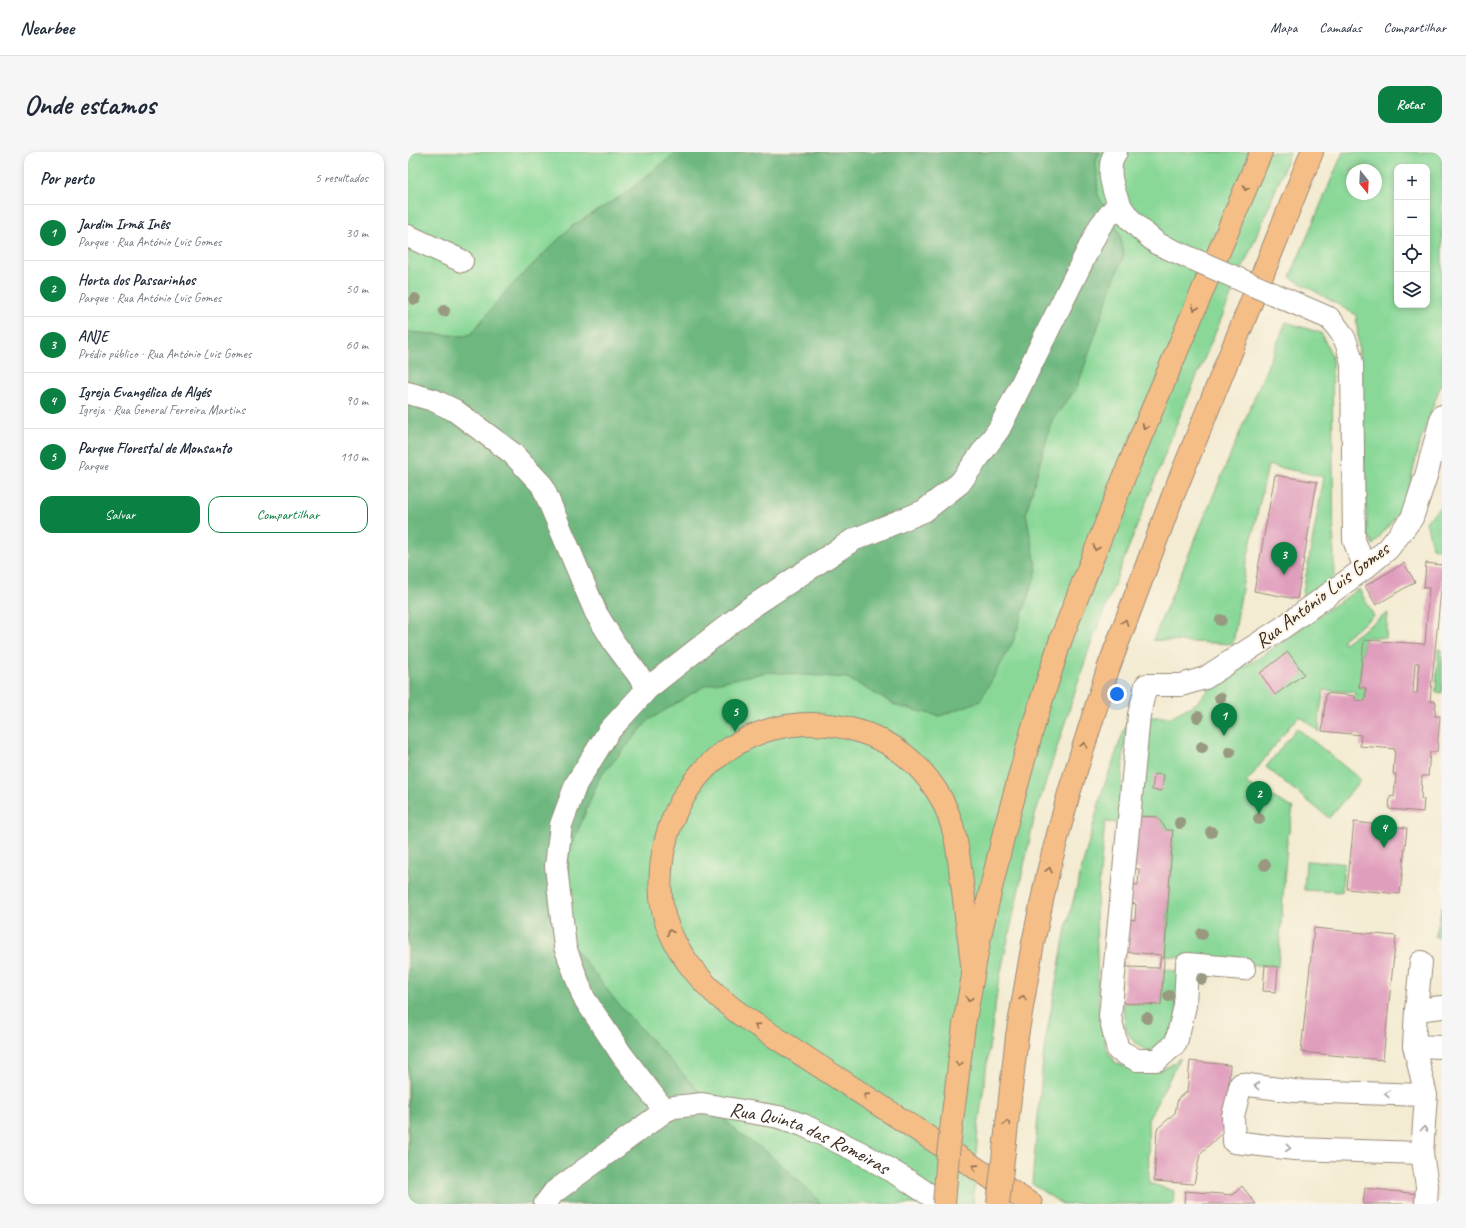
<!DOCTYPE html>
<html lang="pt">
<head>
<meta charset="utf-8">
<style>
  body { margin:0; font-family:Caveat,sans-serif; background:#f6f6f7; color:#1f2937 }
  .controls { position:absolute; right:12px; top:12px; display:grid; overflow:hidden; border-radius:8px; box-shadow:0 2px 6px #0003 }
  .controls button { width:36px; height:36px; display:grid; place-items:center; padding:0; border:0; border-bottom:1px solid #e0e1e3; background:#fff; color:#1f2937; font:20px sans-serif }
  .compass { position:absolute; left:938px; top:12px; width:36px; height:36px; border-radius:50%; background:#fff; box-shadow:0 2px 6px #0003; rotate:162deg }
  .you { position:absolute; left:709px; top:542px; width:14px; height:14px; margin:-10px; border:3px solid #fff; border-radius:50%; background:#1a73e8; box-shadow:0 0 0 6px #1a73e833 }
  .badge { display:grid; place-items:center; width:26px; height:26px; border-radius:50%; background:#0b8043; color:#fff; font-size:13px; font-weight:700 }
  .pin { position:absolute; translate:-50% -33px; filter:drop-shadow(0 1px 2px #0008) }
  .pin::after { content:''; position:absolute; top:21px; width:14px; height:12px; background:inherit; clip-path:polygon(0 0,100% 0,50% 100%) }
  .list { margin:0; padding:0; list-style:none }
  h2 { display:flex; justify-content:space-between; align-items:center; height:52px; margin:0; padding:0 16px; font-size:17px }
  h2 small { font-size:13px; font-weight:400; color:#747a83 }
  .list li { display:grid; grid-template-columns:26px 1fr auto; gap:12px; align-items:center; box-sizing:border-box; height:56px; padding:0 16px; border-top:1px solid #e0e1e3 }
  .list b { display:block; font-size:15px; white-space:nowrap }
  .list p { margin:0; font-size:13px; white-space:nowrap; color:#747a83 }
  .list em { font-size:13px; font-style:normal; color:#747a83 }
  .actions { display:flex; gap:8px; padding:12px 16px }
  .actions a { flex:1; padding:9px 0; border:1px solid #0b8043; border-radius:12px; text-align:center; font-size:14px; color:#0b8043 }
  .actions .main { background:#0b8043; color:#fff }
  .icon { flex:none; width:22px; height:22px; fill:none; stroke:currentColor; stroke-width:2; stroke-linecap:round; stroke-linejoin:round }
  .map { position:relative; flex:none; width:1034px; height:1052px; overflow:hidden; border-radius:12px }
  header { display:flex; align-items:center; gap:24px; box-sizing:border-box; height:56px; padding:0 20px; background:#fff; border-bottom:1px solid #e0e1e3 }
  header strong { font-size:19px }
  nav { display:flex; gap:22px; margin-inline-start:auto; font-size:14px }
  .intro { display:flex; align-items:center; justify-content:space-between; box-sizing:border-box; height:96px; padding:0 24px }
  h1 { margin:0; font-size:28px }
  .button { padding:10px 18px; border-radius:12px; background:#0b8043; color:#fff; font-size:14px; font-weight:700 }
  main { display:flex; gap:24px; padding:0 24px }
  aside { flex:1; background:#fff; border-radius:12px; box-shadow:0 2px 6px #0003 }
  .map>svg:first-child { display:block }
</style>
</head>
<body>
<header>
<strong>Nearbee</strong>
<nav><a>Mapa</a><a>Camadas</a><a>Compartilhar</a></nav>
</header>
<div class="intro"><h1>Onde estamos</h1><a class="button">Rotas</a></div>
<main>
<aside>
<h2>Por perto<small>5 resultados</small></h2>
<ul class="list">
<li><span class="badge">1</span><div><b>Jardim Irmã Inês</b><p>Parque · Rua António Luis Gomes</p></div><em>30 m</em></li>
<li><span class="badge">2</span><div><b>Horta dos Passarinhos</b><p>Parque · Rua António Luis Gomes</p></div><em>50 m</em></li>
<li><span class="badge">3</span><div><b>ANJE</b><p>Prédio público · Rua António Luis Gomes</p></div><em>60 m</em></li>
<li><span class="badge">4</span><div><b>Igreja Evangélica de Algés</b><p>Igreja · Rua General Ferreira Martins</p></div><em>90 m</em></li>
<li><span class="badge">5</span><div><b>Parque Florestal de Monsanto</b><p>Parque</p></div><em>110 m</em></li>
</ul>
<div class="actions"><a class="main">Salvar</a><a>Compartilhar</a></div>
</aside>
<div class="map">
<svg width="1034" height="1052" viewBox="0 0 1034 1052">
  <rect width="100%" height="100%" fill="#fcf5e5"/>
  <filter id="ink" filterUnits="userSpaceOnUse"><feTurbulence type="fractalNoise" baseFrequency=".025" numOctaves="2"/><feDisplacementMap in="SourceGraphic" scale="8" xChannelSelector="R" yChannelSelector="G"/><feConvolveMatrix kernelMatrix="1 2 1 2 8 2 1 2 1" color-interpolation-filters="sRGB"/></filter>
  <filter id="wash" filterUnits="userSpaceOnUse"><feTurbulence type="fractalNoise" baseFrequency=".012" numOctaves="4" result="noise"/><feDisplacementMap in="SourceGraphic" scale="16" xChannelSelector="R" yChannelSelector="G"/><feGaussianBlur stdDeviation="0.9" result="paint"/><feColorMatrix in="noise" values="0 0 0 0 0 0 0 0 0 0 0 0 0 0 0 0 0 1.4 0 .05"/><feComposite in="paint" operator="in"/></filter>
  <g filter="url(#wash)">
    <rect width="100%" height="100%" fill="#f3ebd2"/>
    <g fill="#89d898" stroke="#62815b" fill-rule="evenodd">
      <path d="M0 0H882L862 52 771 266 681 497 627 663 590 833 570 976 565 1052H0Z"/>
      <path d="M935 0H1034V229L1010 296 1001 337 989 363 965 393 959 381 954 238 948 163 882 125ZM989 15H1019V153H989ZM944 18H968V42H944Z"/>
      <path d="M878 170 913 181 924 204 926 424 893 451 916 325 860 313 838 412 825 492 745 488Z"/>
      <path d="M1034 350V398L1024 395 1018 369 1032 356Z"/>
      <path d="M951 437 966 464 935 487V492L980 461 978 486 960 485 956 488 951 535 958 536 953 583 943 582 947 540 916 538 912 560 911 580 892 564 884 571 838 631 885 656 879 690 870 815 757 804 765 678H759L749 665 729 664 739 565H762L789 551 805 532 851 506 916 460Z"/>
      <path d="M1030 497 1034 498V541L1028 540Z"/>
      <path d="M723 559 727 561 716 596 711 671 697 670 688 764 691 864 699 898 708 911 735 921 750 919 761 914 772 906 740 968 741 1031 766 1039 765 1052H654L624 1032 636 897 658 776 694 640Z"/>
      <path d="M889 576 953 628 921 666 858 615Z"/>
      <path d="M898 709 936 711 934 740 896 738Z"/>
      <path d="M1034 755V786L1027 785Z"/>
      <path d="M755 817 772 820 768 871 753 897 739 899C717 886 716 875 715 851L753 853Z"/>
    </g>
    <path fill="#6eb880" stroke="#54714f" d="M269 0H692L688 8 690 43 712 82 716 103 703 136 669 236 644 268 618 361 629 418 605 490 572 549 532 564 489 554 439 526 359 520 298 533 241 568 192 625 160 702 164 793 211 853 328 979 360 1001 403 1040 413 1052H0V180L55 184 63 182 98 139 164 74 215 43Z"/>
    <g id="blocks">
      <g fill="#e09ebd" fill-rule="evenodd">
        <path d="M867 323 909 330 889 447 846 439Z"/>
        <path d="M996 411 1007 430 968 453 957 434Z"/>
        <path d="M1018 411 1034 413V437H1033L1022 549 1028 550 1027 564H1032L1029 600H1022L1020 624H1014L1013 647H1016L1015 660 981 657 982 644 986 645 988 622H985L987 597 952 594 953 583 914 579 918 541 947 544V548L957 549 958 536 951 535 956 488 1017 492 1021 436H1016ZM1007 511H1011L1009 541H1005Z"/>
        <path d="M880 500 896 522 867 543 852 521Z"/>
        <path d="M746 622 756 623 754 639 744 638Z"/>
        <path d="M729 664 749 665 759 678H765L753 853 715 851 718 809H719V815L751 816 753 803 719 800V806L717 805 720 767 727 768 728 752 719 751 721 732 730 733 731 717 723 716Z"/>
        <path d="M946 670 999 676 992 742 939 737Z"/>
        <path d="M906 776 988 784 975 908 893 900Z"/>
        <path d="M857 813 870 815 868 840 855 839Z"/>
        <path d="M782 909 822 913 818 977 792 1002 786 1032 746 1029 749 977 767 961 770 946 779 940Z"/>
        <path d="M834 1034 848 1052H776L777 1039 825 1043Z"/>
        <path d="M957 1036 1010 1042 1008 1052H955Z"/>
      </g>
    </g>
  </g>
  <g filter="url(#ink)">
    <use href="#blocks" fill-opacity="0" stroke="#978a78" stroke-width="1"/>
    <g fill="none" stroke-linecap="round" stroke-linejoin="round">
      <defs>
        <g id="minor">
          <path d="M708 0C702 8 702 17 703 26 708 58 726 73 750 92"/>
          <path d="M0 84 54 109"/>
          <path d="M921 166C936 182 939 189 944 211L946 388 957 416"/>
          <path d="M0 241 25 248 46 258 104 301 134 333 188 461 207 492 240 536"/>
          <path d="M1013 810 1008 858 1006 894 1018 943 1014 1001 886 997 826 990 825 964 833 932 886 939 1018 943"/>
          <path d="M836 817 779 812 777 854 768 891 749 908H729L710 898 702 864 731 563 738 533H773L797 526 874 476 957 416 980 397 1004 366 1018 324 1034 264"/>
          <path d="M1008 858 1034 855"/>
          <path d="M1006 894 1034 895"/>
          <path d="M257 959 214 903 176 846 157 795 148 714 153 673 168 632 201 579 240 536 342 456 445 388 516 359 552 331 591 277 692 74 710 52"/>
          <path d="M1014 1001 1019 1034 1018 1052"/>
          <path id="s1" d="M137 1052 146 1040 257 959 266 955 294 952 371 965 395 973 453 1001 499 1028 535 1052"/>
        </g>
        <g id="highway">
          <path d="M565 820C562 793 558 766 555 739 551 708 549 677 534 648 515 614 487 590 450 579 357 552 272 607 255 701 251 726 251 755 261 778 277 815 304 842 336 865L623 1052"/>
          <path d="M556 873 573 779 597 677 625 575 653 487 722 310 853 0"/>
          <path d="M609 884 625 791 640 720 661 641 700 517 764 346 904 0"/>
        </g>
      </defs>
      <use href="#minor" stroke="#978a78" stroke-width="24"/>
      <use href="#highway" stroke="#978a78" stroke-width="24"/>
      <use href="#minor" stroke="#fff" stroke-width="22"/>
      <use href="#highway" stroke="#f6be87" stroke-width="22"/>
      <defs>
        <path id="minor-bridge" d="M750 92 921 166"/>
        <g id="highway-bridge">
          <path d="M536 1052 540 1002 556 873"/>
          <path d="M590 1052 609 884"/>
        </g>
      </defs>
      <use href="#minor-bridge" stroke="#978a78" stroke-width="24" stroke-linecap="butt"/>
      <use href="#highway-bridge" stroke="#978a78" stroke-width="24" stroke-linecap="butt"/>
      <use href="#minor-bridge" stroke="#fff" stroke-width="22"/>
      <use href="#highway-bridge" stroke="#f6be87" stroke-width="22"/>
    </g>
    <g fill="#989980">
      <circle cx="7" cy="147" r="6"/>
      <circle cx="36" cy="159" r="6"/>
      <circle cx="813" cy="468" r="6"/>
      <circle cx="812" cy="546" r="6"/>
      <circle cx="790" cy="565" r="6"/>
      <circle cx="794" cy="595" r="6"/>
      <circle cx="822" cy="600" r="6"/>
      <circle cx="851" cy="667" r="6"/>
      <circle cx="772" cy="671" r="6"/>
      <circle cx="803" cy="680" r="6"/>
      <circle cx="857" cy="713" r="6"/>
      <circle cx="794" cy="782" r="6"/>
      <circle cx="794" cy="827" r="6"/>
      <circle cx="761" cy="844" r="6"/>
      <circle cx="739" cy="866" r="6"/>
    </g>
    <defs><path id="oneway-chevron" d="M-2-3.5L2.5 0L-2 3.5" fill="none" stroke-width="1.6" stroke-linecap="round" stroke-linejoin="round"/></defs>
    <g stroke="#8f6d4d">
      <use href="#oneway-chevron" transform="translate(838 36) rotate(113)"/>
      <use href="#oneway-chevron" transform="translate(787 156) rotate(113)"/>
      <use href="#oneway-chevron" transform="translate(737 275) rotate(113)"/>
      <use href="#oneway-chevron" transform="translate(688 396) rotate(112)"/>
      <use href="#oneway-chevron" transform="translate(717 470) rotate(-69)"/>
      <use href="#oneway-chevron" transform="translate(676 593) rotate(-73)"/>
      <use href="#oneway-chevron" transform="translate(641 718) rotate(-76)"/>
      <use href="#oneway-chevron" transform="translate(262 780) rotate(-113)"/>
      <use href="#oneway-chevron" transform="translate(615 846) rotate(-81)"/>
      <use href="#oneway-chevron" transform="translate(561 847) rotate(100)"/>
      <use href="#oneway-chevron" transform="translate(349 874) rotate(-147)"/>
      <use href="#oneway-chevron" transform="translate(551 912) rotate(97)"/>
      <use href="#oneway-chevron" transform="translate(458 944) rotate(-147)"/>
      <use href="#oneway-chevron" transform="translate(599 971) rotate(-83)"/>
      <use href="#oneway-chevron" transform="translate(567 1015) rotate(-147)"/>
    </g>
    <g stroke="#a79f9a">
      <use href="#oneway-chevron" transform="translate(849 934) rotate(-173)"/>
      <use href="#oneway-chevron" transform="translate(979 942) rotate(-179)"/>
      <use href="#oneway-chevron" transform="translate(1016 977) rotate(-86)"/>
      <use href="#oneway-chevron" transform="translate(880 996) rotate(6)"/>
    </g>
  </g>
  <g text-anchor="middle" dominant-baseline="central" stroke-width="4" stroke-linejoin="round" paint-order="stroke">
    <g font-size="20" fill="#3b2a1e" stroke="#fcf5e5">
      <text transform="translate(914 443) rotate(-37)">Rua António Luis Gomes</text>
      <text stroke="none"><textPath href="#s1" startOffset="304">Rua Quinta das Romeiras</textPath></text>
    </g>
  </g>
</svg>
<div class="controls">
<button>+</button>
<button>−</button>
<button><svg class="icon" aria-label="locate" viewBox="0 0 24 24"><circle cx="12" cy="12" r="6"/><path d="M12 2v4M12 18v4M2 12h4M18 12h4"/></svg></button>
<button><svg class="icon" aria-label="layers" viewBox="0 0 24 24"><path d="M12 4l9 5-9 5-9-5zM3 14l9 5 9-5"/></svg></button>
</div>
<svg class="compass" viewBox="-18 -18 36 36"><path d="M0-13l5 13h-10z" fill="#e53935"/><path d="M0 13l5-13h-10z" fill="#747a83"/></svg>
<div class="you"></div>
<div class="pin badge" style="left:816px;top:584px">1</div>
<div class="pin badge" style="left:851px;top:662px">2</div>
<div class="pin badge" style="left:876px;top:423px">3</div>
<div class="pin badge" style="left:976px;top:696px">4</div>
<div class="pin badge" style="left:327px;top:580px">5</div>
</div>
</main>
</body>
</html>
